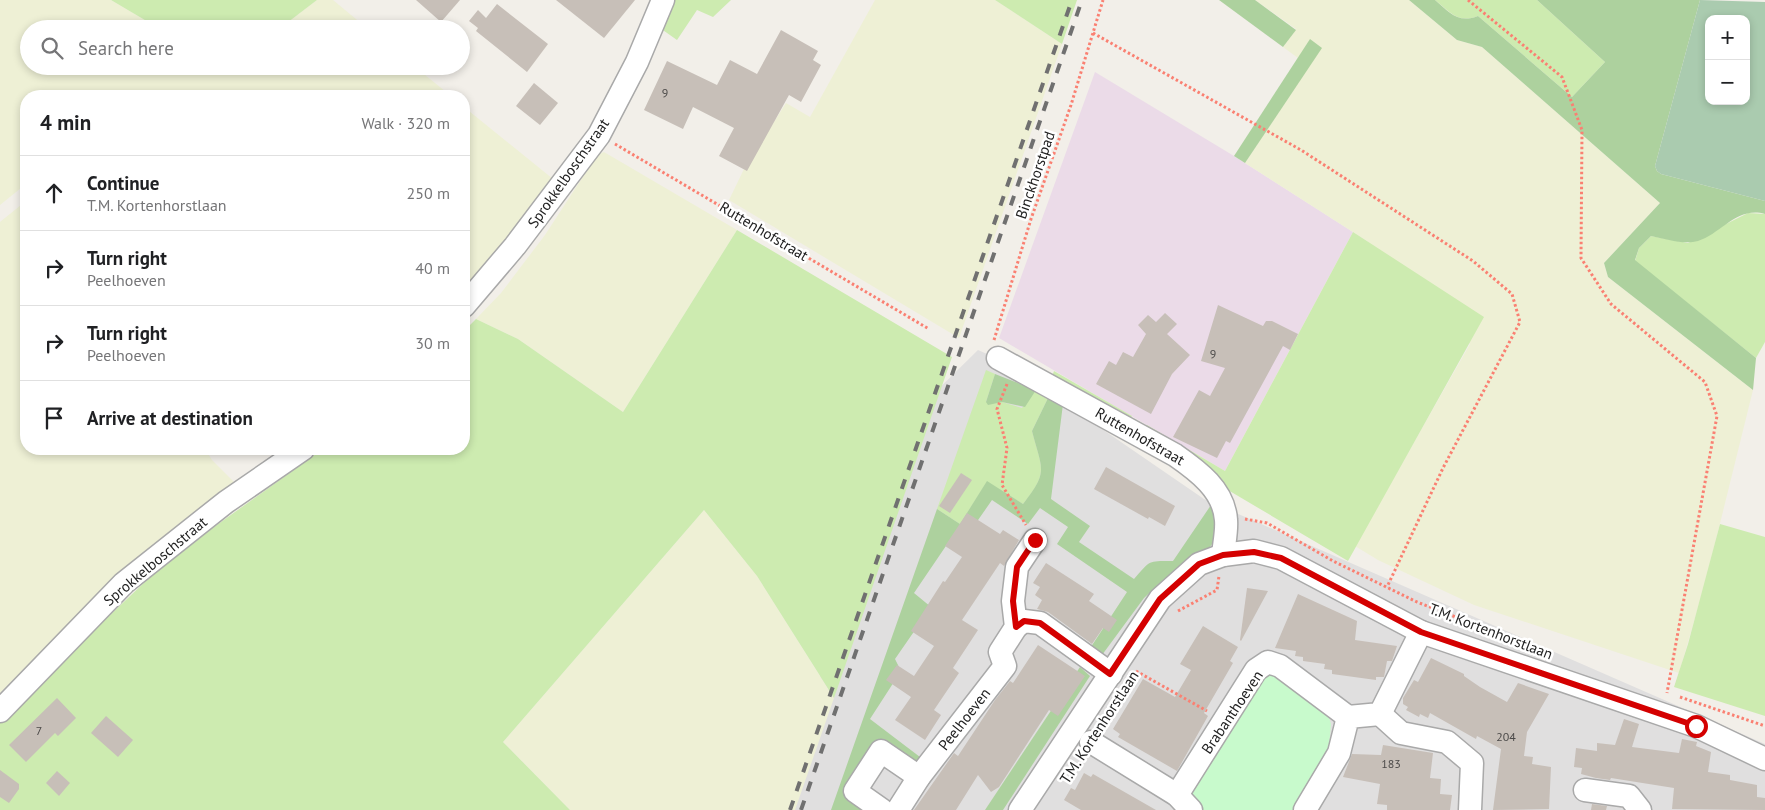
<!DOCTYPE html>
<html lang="en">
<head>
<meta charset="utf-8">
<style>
  body { margin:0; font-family:"PT Sans",sans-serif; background:#f2f2f2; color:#202124 }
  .controls { position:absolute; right:15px; top:15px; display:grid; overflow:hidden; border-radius:10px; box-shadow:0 2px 8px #0003 }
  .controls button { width:45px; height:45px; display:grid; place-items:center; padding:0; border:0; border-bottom:1px solid #e0e0e0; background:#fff; color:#202124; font:25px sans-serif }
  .stop { position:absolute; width:15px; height:15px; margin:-11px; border:4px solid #d40000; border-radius:50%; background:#fff }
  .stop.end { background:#d40000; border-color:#fff; box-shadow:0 1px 5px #0008 }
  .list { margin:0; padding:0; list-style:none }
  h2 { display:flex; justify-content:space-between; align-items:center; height:65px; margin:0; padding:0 20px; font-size:21px }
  h2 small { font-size:16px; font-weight:400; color:#757577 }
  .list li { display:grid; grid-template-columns:32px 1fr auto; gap:15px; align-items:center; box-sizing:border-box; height:75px; padding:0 20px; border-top:1px solid #e0e0e0 }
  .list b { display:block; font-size:19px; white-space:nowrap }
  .list p { margin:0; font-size:16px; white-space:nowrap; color:#757577 }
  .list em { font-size:16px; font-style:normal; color:#757577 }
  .icon { flex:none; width:28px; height:28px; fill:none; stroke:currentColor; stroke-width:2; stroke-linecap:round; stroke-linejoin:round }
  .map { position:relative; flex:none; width:1765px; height:810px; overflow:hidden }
  .search { position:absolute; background:#fff; box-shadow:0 2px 8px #0003; left:20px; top:20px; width:450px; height:55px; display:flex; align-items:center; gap:12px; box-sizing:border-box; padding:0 18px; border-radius:28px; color:#757577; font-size:19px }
  .panel { position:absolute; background:#fff; box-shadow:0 2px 8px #0003; left:20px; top:90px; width:450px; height:365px; border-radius:20px }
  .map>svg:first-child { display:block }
</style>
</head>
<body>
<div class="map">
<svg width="1765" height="810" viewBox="0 0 1765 810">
  <rect width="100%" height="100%" fill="#f2efe9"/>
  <path fill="#e0dfdf" d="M978 350 1003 361 1204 499 1765 744V810H772L913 414Z"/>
  <path fill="#ebdbe8" d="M1095 72 1234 156 1353 232 1225 471 999 338Z"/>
  <g fill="#eef0d5">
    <path d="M0 0H111L160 29H29V66H414L451 96H26V184L0 205Z"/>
    <path d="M317 0H333L368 29H279Z"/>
    <path d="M875 0H995L1062 44 959 338 729 200 744 169 786 103 810 117Z"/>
    <path d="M1255 0H1409L1457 40 1482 47 1660 203 1604 263 1608 277 1753 390 1706 580 1679 673 1474 605 1378 560 1355 546 1470 344 1367 241 1245 163 1321 48 1310 40 1298 58 1283 47 1296 29Z"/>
    <path d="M464 107 553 179 464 297Z"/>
    <path d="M604 152 737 230 623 412 518 339 476 319 501 293 545 235 597 155Z"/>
    <path d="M26 201V449H205L212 460 237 485 49 644 0 693V222Z"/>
    <path d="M704 510 757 576 834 698 795 810H570L503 742Z"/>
  </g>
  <g fill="#cdebb0">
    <path d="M111 0H317L279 29H160Z"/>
    <path d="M672 0H731L713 17 697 10 677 40 660 28Z"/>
    <path d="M995 0H1077L1062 44Z"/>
    <path d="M1435 0H1537L1605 62 1572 97 1478 16C1458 24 1450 12 1435 0Z"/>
    <path d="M1748 213 1765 214V342L1756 358 1635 261 1639 248 1651 236 1688 243Z"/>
    <path d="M737 230 952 357 834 698 757 576 704 510 503 742 570 810H0V719L147 580 214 527 323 449H464V331L476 319 518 339 623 412Z"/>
    <path d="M1353 232 1484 317 1348 561 1140 438 1147 425 1225 471Z"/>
    <path d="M986 370 995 374 986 402H1002L1022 408 1036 390 1049 396 1032 431C1042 469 1049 472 1023 504L987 482 960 524 937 509Z"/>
    <path d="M1054 371 1132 416 1125 428 1050 382Z"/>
    <path d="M1720 524 1765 537V716L1674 687 1688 644Z"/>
  </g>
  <g fill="#add19e">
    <path d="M1219 0H1255L1296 30 1283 47Z"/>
    <path d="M1409 0H1435C1449 12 1458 24 1478 16L1572 97 1605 62 1537 0H1700L1655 166 1657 171 1661 174 1765 201V214C1737 206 1721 234 1698 241 1684 245 1666 239 1651 236L1639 248 1635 260 1756 358 1753 390 1608 277 1604 263 1660 203 1482 47 1457 40Z"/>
    <path d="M1310 39 1322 48 1245 163 1234 156Z"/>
    <path d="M995 374 1036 390 1025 407 1002 402 988 405 986 402Z"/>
    <path d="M1049 396 1063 404 1051 499 1090 526 1079 542 1134 579C1151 560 1147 561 1173 561L1211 505 1222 532 1204 554 1181 564 1144 598 1102 655 1087 653 1127 592 1057 544 1068 527 1040 508 1028 524 992 500 960 546 950 540 914 593 931 607 895 659 901 671 870 719 920 757 915 765 879 739 843 793 868 810H831L937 509 960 524 987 481 1023 504C1049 471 1042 470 1032 431Z"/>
    <path d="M1080 667 1090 676 1003 810H985Z"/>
  </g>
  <path fill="#aacbaf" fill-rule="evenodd" d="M1700 0 1765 2V201L1661 174 1657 171 1655 166ZM1709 19H1746V101H1709Z"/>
  <path fill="#c8facc" d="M1262 667 1327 711 1331 724 1329 747 1321 766 1295 810H1203L1180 789Z"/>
  <g fill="#c7bfb8">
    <path d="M416 0H460L441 22Z"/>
    <path d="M556 0H635L604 38Z"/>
    <path d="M497 4 548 44 527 72 476 31 478 28 469 21 478 10 486 18Z"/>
    <path d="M781 30 818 51 813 60 821 65 801 102 789 95 747 171 719 156 734 128 693 107 683 129 644 110 667 61 717 85 730 60 757 74Z"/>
    <path d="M534 83 558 103 540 125 516 106Z"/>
    <path d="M1218 305 1263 326 1266 321H1272L1298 334 1290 350 1283 346 1230 443 1226 441 1217 458 1173 437 1199 390 1210 396 1225 368 1201 361Z"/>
    <path d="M1165 313 1177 324 1167 334 1190 355 1172 374 1151 414 1096 384 1109 361 1116 365 1123 352 1133 357 1146 334 1138 325 1148 315 1156 322Z"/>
    <path d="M1106 467 1175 506 1165 526 1149 517 1148 519 1094 489Z"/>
    <path d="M961 473 972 480 950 513 939 506Z"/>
    <path d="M967 513 1000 534 1003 530 1019 540 1004 566 1000 563 962 620 978 630 953 668 959 673 934 710 941 715 925 740 895 720 911 697 886 680 897 665 914 676 934 646 911 631 943 581 945 582 962 557 945 546Z"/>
    <path d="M1046 563 1094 594 1089 601 1117 620 1109 632 1103 628 1092 644 1048 612 1037 609 1042 600 1035 595 1040 587 1033 583Z"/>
    <path d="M1247 588 1268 591 1241 641 1240 640Z"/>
    <path d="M1298 594 1357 621 1355 640 1397 646 1392 661H1387L1384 677H1376V680L1332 674V670L1324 669 1325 664 1303 661V657L1295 656 1296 651 1275 648Z"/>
    <path d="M1203 626 1238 647 1230 661 1233 663 1204 713 1208 716 1177 771 1118 737 1120 734 1113 729 1143 679 1175 697 1191 670 1180 664Z"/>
    <path d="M1038 645 1085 676 1058 716 1049 710 999 787 991 792 978 775 956 810H914L954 753 958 756 995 700 1010 681 1013 683Z"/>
    <path d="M1431 658 1464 674V676L1480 687 1507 702 1518 683 1549 694 1527 732 1524 756 1533 757 1532 764 1551 767 1549 809 1493 810 1501 749 1477 736 1476 739 1430 713 1428 718 1420 714 1419 717 1406 710 1408 707 1403 704V698L1414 680 1418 682Z"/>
    <path d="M57 698 76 718 58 736 55 733 26 762 9 745Z"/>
    <path d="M106 716 133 740 118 757 91 733Z"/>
    <path d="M1624 719 1639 724 1632 747 1679 753 1682 739 1697 742 1696 746 1711 752 1708 772 1730 775V780L1757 785V797L1765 798V810L1672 809 1674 788 1611 778 1610 780 1596 778 1581 774 1582 768 1574 767 1576 748 1597 751V743L1615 745Z"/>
    <path d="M1383 745 1433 753 1430 778 1441 779 1440 794 1452 795 1450 810H1387V805L1377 804 1380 784 1343 777 1352 754 1381 755Z"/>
    <path d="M0 770 19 784V789L9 803 0 797Z"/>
    <path d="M57 771 70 783 59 796 46 783Z"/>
    <path d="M1084 773 1091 777 1093 774 1156 810H1081L1064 800 1071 788 1075 790Z"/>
    <path d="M1592 804 1607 806 1606 810H1591Z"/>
  </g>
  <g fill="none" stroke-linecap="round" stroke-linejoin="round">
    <defs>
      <g id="minor">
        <path d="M464 306 515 246 599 135 637 62 663 0"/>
        <path d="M998 358 1175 455C1198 471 1224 490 1226 520 1227 531 1224 544 1223 555"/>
        <path d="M1016 627 1024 621 1040 623 1111 674"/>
        <path d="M0 711 124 583 226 502 303 449"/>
        <path d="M1380 714 1401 733 1447 742 1472 763 1470 810"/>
        <path d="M1091 742 1177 795 1191 810"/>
        <path d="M1585 790 1629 796 1640 810"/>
        <path d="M1177 795 1256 670 1268 662 1280 666 1348 717"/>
        <path d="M882 810 855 791 881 751 919 777"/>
        <path d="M898 810 919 777 1005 666 1000 652 1016 627 1013 601 1017 567 1035 540"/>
        <path d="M1020 810 1160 599 1199 564 1223 555 1254 551 1281 558 1421 632 1696 726 1765 759"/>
        <path d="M1305 810 1339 753 1348 717 1380 714 1421 632"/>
      </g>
    </defs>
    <use href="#minor" stroke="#a9a9a9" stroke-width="25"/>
    <g stroke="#fa8072" stroke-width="3" stroke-dasharray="2.5 2.5" stroke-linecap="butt">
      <path d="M1468 0 1562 77 1582 130 1581 258 1611 304 1705 382 1717 416 1667 693"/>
      <path d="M1093 33 1301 150 1473 261 1512 294 1520 322 1443 468 1387 587"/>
      <path d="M615 144 929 329"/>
      <path d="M994 340 1031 219 1071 105 1103 0"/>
      <path d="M1007 384 997 409 1007 448 1002 485 1026 525"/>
      <path d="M1245 519 1267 523 1333 561 1417 602 1551 654"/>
      <path d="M1178 611 1217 590 1219 576"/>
      <path d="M1136 671 1207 711"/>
      <path d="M1680 697 1765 726"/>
    </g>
    <use href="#minor" stroke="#fff" stroke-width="22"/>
    <g stroke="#707070" stroke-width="4" stroke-dasharray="10 10" stroke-linecap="butt">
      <path d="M790 810 1072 0"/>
      <path d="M801 810 1082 0"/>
    </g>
  </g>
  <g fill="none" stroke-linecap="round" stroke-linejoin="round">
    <path stroke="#d40000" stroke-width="6" d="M1035 540 1017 567 1013 601 1016 627 1024 621 1040 623 1110 674 1160 599 1199 564 1223 555 1254 552 1281 558 1421 632 1696 726"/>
  </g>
  <g text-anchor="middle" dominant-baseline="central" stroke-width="5" stroke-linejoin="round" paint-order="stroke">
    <g font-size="12" fill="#4b4948">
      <text x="665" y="92">9</text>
      <text x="1213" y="353">9</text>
      <text x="39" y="730">7</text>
      <text x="1506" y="736">204</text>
      <text x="1391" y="763">183</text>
    </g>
    <g font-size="15" fill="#222" stroke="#fff">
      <text transform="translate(568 173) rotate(-55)">Sprokkelboschstraat</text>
      <text transform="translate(1035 175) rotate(-71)">Binckhorstpad</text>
      <text transform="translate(764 231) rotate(31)">Ruttenhofstraat</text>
      <text transform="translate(1140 436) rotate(30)">Ruttenhofstraat</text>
      <text transform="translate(155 561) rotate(-40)">Sprokkelboschstraat</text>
      <text transform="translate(1491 631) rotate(21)">T.M. Kortenhorstlaan</text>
      <text transform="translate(1232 712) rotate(-56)">Brabanthoeven</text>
      <text transform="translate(964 719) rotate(-52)">Peelhoeven</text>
      <text transform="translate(1099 727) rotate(-57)">T.M. Kortenhorstlaan</text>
    </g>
  </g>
</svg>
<div class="controls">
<button>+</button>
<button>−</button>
</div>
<div class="stop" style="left:1696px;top:726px"></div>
<div class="stop end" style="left:1035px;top:540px"></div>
<div class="search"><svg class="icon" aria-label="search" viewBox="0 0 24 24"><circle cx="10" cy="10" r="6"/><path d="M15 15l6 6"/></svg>Search here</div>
<section class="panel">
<h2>4 min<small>Walk · 320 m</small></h2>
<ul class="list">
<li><svg class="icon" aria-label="ahead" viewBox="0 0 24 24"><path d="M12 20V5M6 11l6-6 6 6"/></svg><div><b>Continue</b><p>T.M. Kortenhorstlaan</p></div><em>250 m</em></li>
<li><svg class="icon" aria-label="right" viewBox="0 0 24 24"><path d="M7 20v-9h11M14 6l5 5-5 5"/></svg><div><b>Turn right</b><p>Peelhoeven</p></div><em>40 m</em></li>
<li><svg class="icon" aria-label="right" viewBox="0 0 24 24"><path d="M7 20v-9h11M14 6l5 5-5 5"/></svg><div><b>Turn right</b><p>Peelhoeven</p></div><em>30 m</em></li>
<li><svg class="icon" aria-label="arrive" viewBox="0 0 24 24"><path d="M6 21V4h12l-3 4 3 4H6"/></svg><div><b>Arrive at destination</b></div></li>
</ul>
</section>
</div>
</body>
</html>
